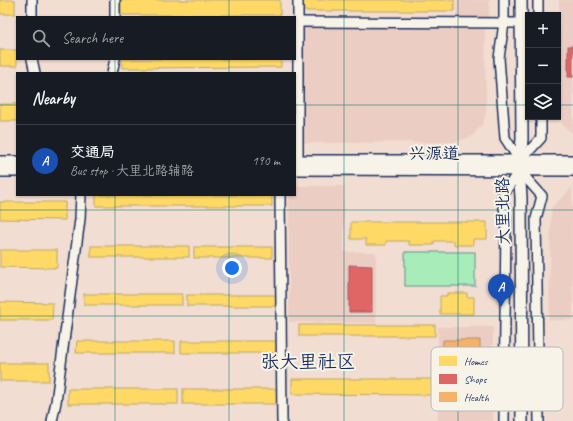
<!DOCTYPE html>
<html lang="en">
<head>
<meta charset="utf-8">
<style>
  body { margin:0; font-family:Caveat,"LXGW WenKai TC",sans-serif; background:#242831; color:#f1f3f6 }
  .controls { position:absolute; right:12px; top:12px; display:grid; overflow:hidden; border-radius:0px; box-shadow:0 1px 3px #0004 }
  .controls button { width:36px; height:36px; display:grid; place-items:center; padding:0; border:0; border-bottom:1px solid #363941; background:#171b24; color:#f1f3f6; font:20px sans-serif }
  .you { position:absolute; left:232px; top:268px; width:14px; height:14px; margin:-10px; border:3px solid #fff; border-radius:50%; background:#1a73e8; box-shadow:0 0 0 6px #1a73e833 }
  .badge { display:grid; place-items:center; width:26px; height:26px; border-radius:50%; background:#db2777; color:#fff; font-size:13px; font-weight:700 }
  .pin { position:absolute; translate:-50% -33px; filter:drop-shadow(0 1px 2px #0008) }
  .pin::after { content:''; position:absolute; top:21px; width:14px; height:12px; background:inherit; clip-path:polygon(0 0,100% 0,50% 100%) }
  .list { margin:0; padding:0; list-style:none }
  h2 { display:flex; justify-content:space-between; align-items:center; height:52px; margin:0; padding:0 16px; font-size:17px }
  h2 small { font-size:13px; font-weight:400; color:#9ea1a6 }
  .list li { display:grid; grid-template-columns:26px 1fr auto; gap:12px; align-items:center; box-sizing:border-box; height:72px; padding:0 16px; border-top:1px solid #363941 }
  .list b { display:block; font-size:15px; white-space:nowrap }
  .list p { margin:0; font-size:13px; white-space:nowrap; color:#9ea1a6 }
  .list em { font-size:13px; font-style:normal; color:#9ea1a6 }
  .icon { flex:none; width:22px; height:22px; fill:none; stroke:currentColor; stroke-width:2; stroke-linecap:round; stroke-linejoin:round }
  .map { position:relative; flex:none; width:573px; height:421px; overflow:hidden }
  .search { position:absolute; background:#171b24; box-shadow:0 1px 3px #0004; left:16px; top:16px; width:280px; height:44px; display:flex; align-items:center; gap:10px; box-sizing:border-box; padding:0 14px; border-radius:0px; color:#9ea1a6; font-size:15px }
  .panel { position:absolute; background:#171b24; box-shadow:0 1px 3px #0004; left:16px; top:72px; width:280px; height:124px; border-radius:0px }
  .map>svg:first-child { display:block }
</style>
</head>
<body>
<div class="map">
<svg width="573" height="421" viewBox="0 0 573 421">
  <rect width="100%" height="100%" fill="#f1ddd2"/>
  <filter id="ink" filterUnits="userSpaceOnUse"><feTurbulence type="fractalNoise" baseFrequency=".025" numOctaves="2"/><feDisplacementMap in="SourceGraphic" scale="8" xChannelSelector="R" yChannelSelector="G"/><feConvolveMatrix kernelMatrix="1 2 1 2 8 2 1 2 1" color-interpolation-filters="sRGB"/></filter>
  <g filter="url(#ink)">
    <g fill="#eccdc3">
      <path d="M457 0H489V23L485 25 486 112 483 124 471 137 455 142 303 143 302 27 457 24Z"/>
      <path d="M559 0H573V133L562 125Z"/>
      <path d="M295 186H344V252H376V323L289 322V195H295Z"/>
      <path d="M572 188 573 320H549L551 208Z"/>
      <rect x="438" y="327" width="55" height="94"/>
    </g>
    <rect fill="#a8edb9" stroke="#628e8c" x="405" y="252" width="70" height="34"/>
    <g fill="#ffd966" stroke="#bba664">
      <rect x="0" y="0" width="15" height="14"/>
      <rect x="121" y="0" width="159" height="15"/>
      <path d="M300 0H454L455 11H300Z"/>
      <rect x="0" y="50" width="17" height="16"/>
      <path d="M122 59H281V67L122 68Z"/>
      <rect x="0" y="104" width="17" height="17"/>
      <rect x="96" y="195" width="176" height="11"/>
      <path d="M0 202H65V220L0 219Z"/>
      <path d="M351 222H487V239H473V245H454V241H434V245H409V241H386V245H366V239H351Z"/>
      <rect x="91" y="246" width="98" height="11"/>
      <rect x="194" y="247" width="78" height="11"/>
      <path d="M0 250H57V268L0 267Z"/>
      <path d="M447 293H467V297H474V314H440V296H447Z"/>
      <rect x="84" y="294" width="98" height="11"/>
      <rect x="187" y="295" width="92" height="11"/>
      <path d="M0 302 53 303 52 320H0Z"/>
      <rect x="299" y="325" width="136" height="11"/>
      <path d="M77 341H175V353H76Z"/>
      <path d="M181 341H280L279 353H181Z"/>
      <rect x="0" y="363" width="49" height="18"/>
      <path d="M292 379H432V395L292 394Z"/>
      <rect x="68" y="389" width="110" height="15"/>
      <rect x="183" y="389" width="96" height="15"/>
    </g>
    <g fill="#e06666" stroke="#a55664">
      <rect x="568" y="46" width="5" height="31"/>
      <path d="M349 265 372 266V312H349Z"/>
    </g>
    <path fill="#f6b26b" stroke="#b48b67" d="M443 340H480V407H450V365H442Z"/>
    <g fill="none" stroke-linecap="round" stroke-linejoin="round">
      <defs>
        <g id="minor">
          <path d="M32 0V17"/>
          <path d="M504 0V23L499 58 505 138 520 161 541 138V117"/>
          <path d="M538 0V15"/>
          <path d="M115 17V0"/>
          <path d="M298 22 521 23"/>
          <path d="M32 59 35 73"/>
          <path d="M112 73 115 59"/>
          <path d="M298 161V0"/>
          <path d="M280 195 282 421"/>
          <path d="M52 421 56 402 80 219 81 195"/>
          <path d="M504 421 506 219 502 197 519 170 542 196 536 219 539 421"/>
        </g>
        <g id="major">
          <path d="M521 0 522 139 519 170 521 197 522 421"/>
          <path d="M295 161H573"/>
          <path d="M0 162H17"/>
          <path d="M295 169 573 170"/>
          <path d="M0 171H17"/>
        </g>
      </defs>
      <use href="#minor" stroke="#1b2f5e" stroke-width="12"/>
      <use href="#major" stroke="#1b2f5e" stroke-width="14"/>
      <use href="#minor" stroke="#f7f3e8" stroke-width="9"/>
      <use href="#major" stroke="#f7f3e8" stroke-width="11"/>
    </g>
  </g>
  <path fill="none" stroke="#0f766e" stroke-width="1" stroke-opacity="0.55" d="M115 0V17M229 0V17M344 0V421M458 0V421M115 59V73M229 59V73M0 105H17M295 105H528M558 105H573M115 195V421M229 195V421M0 210H573M0 316H573"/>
  <g text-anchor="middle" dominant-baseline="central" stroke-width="4" stroke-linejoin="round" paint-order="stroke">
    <g font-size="17" fill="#1b2f5e" stroke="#f7f3e8">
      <text x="434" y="153">兴源道</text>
      <text transform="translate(503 211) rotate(-91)">大里北路</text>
    </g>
    <g font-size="19" fill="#1b2f5e" stroke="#f7f3e8">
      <text x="308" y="362">张大里社区</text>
    </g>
  </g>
  <rect x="431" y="347" width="132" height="64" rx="6" fill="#f7f3e8" stroke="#b5b8bf" stroke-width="1"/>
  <rect x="439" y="356" width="18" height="10" fill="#ffd966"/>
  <rect x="439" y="374" width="18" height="10" fill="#e06666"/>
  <rect x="439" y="392" width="18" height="10" fill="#f6b26b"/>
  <g font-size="11" fill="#1b2f5e">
    <text x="464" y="365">Homes</text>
    <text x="464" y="383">Shops</text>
    <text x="464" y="401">Health</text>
  </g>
</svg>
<div class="controls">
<button>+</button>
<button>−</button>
<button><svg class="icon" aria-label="layers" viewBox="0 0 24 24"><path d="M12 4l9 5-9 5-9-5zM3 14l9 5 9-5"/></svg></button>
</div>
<div class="you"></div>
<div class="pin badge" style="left:501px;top:307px;background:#1a4fb4">A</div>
<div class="search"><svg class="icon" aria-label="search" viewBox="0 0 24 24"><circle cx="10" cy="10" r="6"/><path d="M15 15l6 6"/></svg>Search here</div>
<section class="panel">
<h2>Nearby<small></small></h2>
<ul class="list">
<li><span class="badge" style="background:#1a4fb4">A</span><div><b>交通局</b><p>Bus stop · 大里北路辅路</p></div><em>190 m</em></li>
</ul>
</section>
</div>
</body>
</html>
